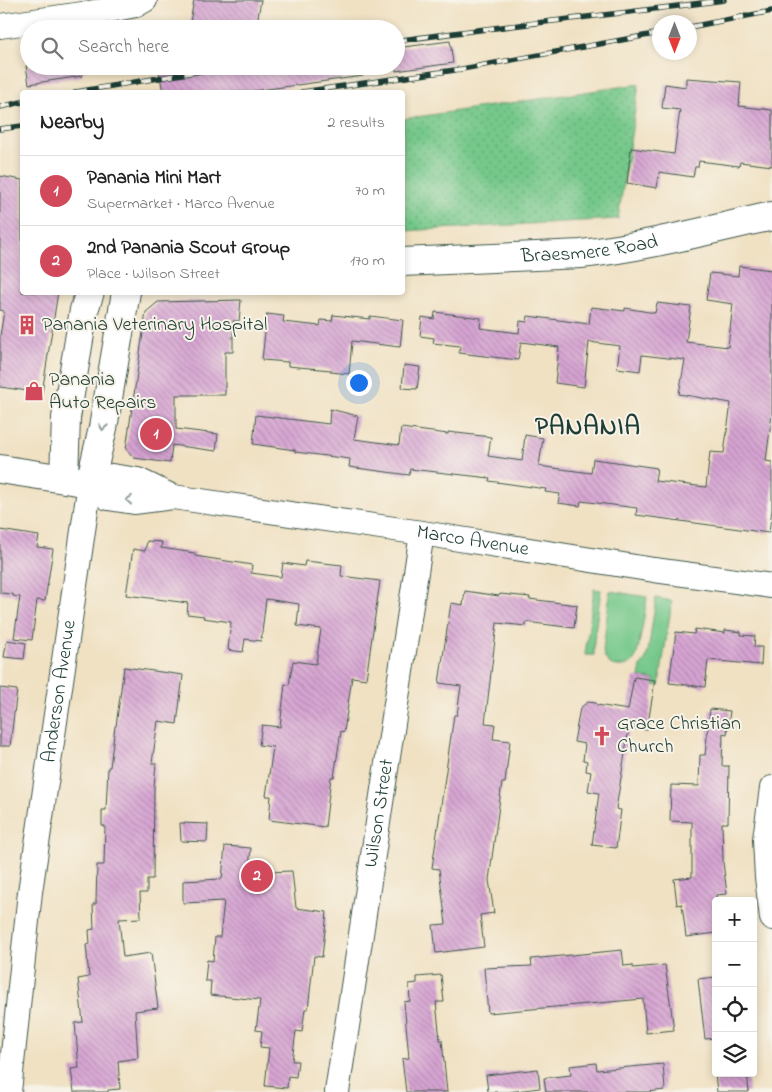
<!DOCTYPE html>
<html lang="en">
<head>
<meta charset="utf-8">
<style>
  body { margin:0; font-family:"Indie Flower",sans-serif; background:#f2f2f2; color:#222 }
  .controls { position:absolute; right:15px; bottom:15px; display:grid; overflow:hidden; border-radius:5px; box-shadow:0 2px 8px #0003 }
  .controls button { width:45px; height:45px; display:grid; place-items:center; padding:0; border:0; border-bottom:1px solid #e0e0e0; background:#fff; color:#222; font:25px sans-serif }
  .compass { position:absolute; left:652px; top:15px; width:45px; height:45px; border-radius:50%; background:#fff; box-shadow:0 2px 8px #0003; rotate:180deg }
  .you { position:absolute; left:358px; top:382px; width:18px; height:18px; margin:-12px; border:4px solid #fff; border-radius:50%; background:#1a73e8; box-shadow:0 0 0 8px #1a73e833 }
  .badge { display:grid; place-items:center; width:32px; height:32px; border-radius:50%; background:#d1495b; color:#fff; font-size:16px; font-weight:700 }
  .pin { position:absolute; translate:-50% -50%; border:2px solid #fff; box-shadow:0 1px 5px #0006 }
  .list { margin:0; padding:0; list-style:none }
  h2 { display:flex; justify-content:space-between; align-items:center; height:65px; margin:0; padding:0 20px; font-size:21px }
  h2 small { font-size:16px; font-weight:400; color:#767676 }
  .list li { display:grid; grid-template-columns:32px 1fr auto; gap:15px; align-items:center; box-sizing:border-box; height:70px; padding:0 20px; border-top:1px solid #e0e0e0 }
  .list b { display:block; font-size:19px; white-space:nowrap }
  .list p { margin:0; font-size:16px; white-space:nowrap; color:#767676 }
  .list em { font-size:16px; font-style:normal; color:#767676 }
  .icon { flex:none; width:28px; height:28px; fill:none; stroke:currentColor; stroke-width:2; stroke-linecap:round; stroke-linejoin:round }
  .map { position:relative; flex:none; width:772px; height:1092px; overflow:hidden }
  .search { position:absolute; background:#fff; box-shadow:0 2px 8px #0003; left:20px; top:20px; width:385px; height:55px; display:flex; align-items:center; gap:12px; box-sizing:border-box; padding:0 18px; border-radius:28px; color:#767676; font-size:19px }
  .panel { position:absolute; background:#fff; box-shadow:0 2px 8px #0003; left:20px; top:90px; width:385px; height:205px; border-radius:5px }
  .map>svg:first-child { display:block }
</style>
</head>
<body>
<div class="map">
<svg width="772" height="1092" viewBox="0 0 772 1092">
  <defs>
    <pattern id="park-dots" width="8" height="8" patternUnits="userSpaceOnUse" patternTransform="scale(1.25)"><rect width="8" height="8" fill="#75c88a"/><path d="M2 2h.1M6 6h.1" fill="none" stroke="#5fa472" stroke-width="1.8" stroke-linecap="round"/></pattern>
    <pattern id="building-back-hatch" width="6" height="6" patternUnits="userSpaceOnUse" patternTransform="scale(1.25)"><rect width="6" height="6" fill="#d7a4d3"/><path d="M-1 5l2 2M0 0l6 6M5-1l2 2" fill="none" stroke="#ae87ac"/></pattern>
  </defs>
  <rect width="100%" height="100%" fill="#f7f3e8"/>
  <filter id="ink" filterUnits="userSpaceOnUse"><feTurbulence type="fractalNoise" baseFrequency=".02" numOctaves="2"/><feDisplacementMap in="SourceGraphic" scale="10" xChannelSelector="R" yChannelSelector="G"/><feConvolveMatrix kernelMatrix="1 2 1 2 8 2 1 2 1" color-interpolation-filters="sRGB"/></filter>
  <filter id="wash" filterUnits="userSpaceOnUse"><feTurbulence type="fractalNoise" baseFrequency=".0096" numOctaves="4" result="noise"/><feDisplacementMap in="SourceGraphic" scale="20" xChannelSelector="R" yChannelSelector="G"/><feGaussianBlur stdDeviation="1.12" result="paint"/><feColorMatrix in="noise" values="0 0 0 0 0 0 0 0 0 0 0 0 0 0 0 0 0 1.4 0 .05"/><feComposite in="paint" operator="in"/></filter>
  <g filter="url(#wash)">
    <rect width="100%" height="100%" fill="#f0e1c3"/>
    <g fill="#75c88a" stroke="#4a825f">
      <path d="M594 589 601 590 594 640V655H585Z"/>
      <path d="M610 591 647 597C645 611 643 625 640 639 639 645 638 653 635 659 632 664 624 667 618 666 609 666 605 660 603 651Z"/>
      <path d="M656 598 672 601 659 686 654 685 655 680 639 677 641 666 645 661 648 652Z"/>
    </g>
    <path fill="url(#park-dots)" stroke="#4a825f" d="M639 84 618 219 403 231V119Z"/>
    <g id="blocks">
      <g fill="url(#building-back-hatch)">
        <path d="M194 0H261L256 29H233V23L189 28Z"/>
        <path d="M450 41 453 63 396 71V48Z"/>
        <path d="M26 66H82V76L29 84Z"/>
        <path d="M158 66H213V74L268 66H362L363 76 246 92H163Z"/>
        <path d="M686 78 741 82 739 106 772 110V166L740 162 739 166 699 161 698 167H695L693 177 659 172 657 188 627 183 631 148 674 154 680 110 662 108 665 84 686 87Z"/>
        <path d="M0 176 22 180V292H58L42 393 0 387V336L4 311 0 310Z"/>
        <path d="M739 266 772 270V414L766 461 772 462V509L769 533 636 515 637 508 581 501 580 506 558 503 560 494 545 492 546 489 489 481 490 478 410 469 409 475 349 467 350 459 295 452V450L253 444 256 415 329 424 330 409 358 416 354 439 399 445 401 428 448 434V432L491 437 488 456 522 461 525 435 543 438 539 466 591 473 593 459 616 462 657 468 655 481 706 487 710 452 724 453 731 403 679 394 685 360 642 355 640 371 617 368 620 346 589 342 584 387 555 383 559 347 521 342 518 360 459 353 460 346 433 343 434 338 420 336 422 317 434 319 435 312 481 318 480 328 519 333 520 321 527 322 528 316 589 324 591 307 625 311V308L655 313 657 303 691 307 686 342 728 347 733 304 706 300 710 273 738 276Z"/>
        <path d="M241 300 239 321H233V352H225V395H176V429L218 434 216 451 172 445 170 463 134 458 126 449 146 312 158 302Z"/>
        <path d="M267 314 284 316 283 322 320 326 321 320 332 321 333 315 370 319V316L403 320 400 347 352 341 349 374 331 372V370L288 366V362L262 360Z"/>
        <path d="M404 365 420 367 417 389 402 388Z"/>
        <path d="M0 530 39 536 37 547 53 549 45 601 37 600 32 640 14 638 20 597 13 596V594L0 593Z"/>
        <path d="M147 541 162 542 161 548 195 553V556L252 565 251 573 281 577 283 563 304 566 305 561 342 565 341 576 380 581 366 679 352 677 344 732 341 731 334 777H331L325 827 269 820 271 796H266L273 747 259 745 262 725 280 727 285 684 289 685 293 661 316 664 321 629 297 626 299 604 266 599 261 641 245 639 243 652 228 650 231 622 203 618 204 616 187 614 188 603 126 595 133 549 145 551Z"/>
        <path d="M465 591 499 596 500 594 530 597 529 599 577 605 574 628 526 622V626L497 623 485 723 495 724 493 739 510 741 505 783H502L489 880 494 913 480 915 484 947 436 953 433 925 446 924 439 869 432 868 454 715H457L461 686 439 683 451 603 463 605Z"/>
        <path d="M695 629 725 633V630L741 632V635L755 636 754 647H762L761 665 708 660 705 687 669 683 676 632 694 634Z"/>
        <path d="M7 640 26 643 24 659 4 657Z"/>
        <path d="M124 667 183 675 177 724 158 721 152 763H156L154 788 153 879H147V893H140L141 918 119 919 123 957 151 953 158 1008 135 1011 138 1058 118 1061 120 1089 108 1090V1092H74L71 1069 79 1068 75 1023 83 1022 78 979 89 977 86 945 90 944 89 930 94 929 93 904H96L97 865H104L105 826H102V810H106L108 767H110L115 726H116Z"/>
        <path d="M634 677 655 680 647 730 629 728 616 809 621 810 616 848 592 845 599 793 588 791 591 772 586 771 587 761 583 760 585 744 574 742 580 708 588 702 596 703 597 705 628 710Z"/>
        <path d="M0 688 17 690 10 746H0Z"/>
        <path d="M710 709 730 711 727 734 723 733 722 766H729L728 823H722L723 862 727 894 716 895V933L686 937 682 904 677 905 674 879 692 877V822L670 821 671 785 699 786 700 755H705Z"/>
        <path d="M180 823 208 824 207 842 181 841Z"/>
        <path d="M225 846 251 848 249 867 266 865V872L292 871 296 908 327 912 322 957 314 956 308 1009H305L302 1032 296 1031 292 1061H298L296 1077 288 1076 287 1088 265 1086 269 1048 260 1047 262 1031 256 1030 260 1000 210 995 211 981H205L207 960 213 961 215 937H220L224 901 183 903V881L222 879Z"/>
        <path d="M622 950 624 966 633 965V968L665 965 674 1030 646 1033 643 999 488 1013 484 968 532 966 531 959Z"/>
        <path d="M441 975 444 1002H436L440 1040H442L447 1092H406L402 1059 409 1058 404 1002 410 1001 409 984 417 983V977Z"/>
        <path d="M716 977V1038L705 1039 698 979Z"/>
        <path d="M596 1063 597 1070 663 1064 665 1090 647 1092H546L544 1078 571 1075 570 1066Z"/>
        <path d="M538 1069 540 1088 507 1092H488L486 1075Z"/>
        <path d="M715 1073H747L749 1092H717Z"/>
      </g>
    </g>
  </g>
  <g filter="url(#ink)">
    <use href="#blocks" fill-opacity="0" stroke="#3e5649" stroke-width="1"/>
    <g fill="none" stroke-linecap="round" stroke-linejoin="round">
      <defs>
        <g id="street">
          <path d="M0 26 110 10 136 5 145 0"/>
          <path id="s1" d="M90 483 108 498 134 502 173 497 422 533 654 570 772 586"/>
          <path d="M90 483 112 476 138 480 173 497"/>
          <path d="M772 788 765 839 767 877 772 918"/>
          <path id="s2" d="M9 1092 30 892 90 483"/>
          <path id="s3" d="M337 1092 422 533"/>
        </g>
        <g id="secondary">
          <path id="s4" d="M402 262 581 254C645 247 709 230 772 216"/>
          <path d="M0 469 90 483 103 428 126 292"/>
          <path d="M64 478 66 418 84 310 90 292"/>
        </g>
      </defs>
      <use href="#street" stroke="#3e5649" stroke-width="26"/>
      <use href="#secondary" stroke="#3e5649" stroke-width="30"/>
      <use href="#street" stroke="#fff" stroke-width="24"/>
      <use href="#secondary" stroke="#fff" stroke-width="28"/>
      <defs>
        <g id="rail">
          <path d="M690 27 772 11"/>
          <path d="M396 41C505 25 615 15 724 0"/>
          <path d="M76 92 230 66"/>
          <path d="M302 92 462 69 660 33"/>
          <path d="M0 107 22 102"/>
          <path d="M0 129 22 126"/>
        </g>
      </defs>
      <use href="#rail" stroke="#1f3d34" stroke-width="5.5"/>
      <use href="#rail" stroke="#f7f3e8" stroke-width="4" stroke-dasharray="11" stroke-linecap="butt"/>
    </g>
    <defs><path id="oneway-chevron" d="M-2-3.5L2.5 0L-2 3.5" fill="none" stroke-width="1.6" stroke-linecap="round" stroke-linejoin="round" transform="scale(1.25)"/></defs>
    <g stroke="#8f9e9a">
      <use href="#oneway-chevron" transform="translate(103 427) rotate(100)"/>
      <use href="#oneway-chevron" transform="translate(129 500) rotate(-175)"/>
    </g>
  </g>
  <defs>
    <symbol id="building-bare" viewBox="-9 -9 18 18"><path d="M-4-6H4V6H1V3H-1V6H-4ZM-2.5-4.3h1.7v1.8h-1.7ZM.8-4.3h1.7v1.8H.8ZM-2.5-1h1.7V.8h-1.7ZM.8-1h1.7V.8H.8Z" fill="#d1495b" stroke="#f7f3e8" stroke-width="2.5" paint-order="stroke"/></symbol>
    <symbol id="shop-bare" viewBox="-9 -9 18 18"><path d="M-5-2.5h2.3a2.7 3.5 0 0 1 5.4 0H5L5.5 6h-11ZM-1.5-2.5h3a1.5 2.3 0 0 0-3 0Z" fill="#d1495b" stroke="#f7f3e8" stroke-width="2.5" paint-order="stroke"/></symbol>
    <symbol id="church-bare" viewBox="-9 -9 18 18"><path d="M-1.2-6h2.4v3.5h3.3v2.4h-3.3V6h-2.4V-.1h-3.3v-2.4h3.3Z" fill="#d1495b" stroke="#f7f3e8" stroke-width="2.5" paint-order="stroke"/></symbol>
  </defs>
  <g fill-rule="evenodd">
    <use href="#building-bare" x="13" y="311" width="28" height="28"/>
    <use href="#shop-bare" x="20" y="377" width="28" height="28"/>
    <use href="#church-bare" x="588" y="722" width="28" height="28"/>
  </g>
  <g text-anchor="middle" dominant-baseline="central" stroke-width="4" stroke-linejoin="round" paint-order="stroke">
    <g font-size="20" fill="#1f3d34" stroke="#f7f3e8">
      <text stroke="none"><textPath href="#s4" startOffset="188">Braesmere Road</textPath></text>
      <text stroke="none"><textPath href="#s1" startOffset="392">Marco Avenue</textPath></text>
      <text stroke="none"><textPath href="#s2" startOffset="404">Anderson Avenue</textPath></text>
      <text stroke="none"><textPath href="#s3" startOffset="282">Wilson Street</textPath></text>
    </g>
    <g font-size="20" fill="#1f3d34" stroke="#f7f3e8" text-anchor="start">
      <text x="42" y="325">Panania Veterinary Hospital</text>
      <text x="49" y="380">Panania<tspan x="49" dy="23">Auto Repairs</tspan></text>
      <text x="617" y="724">Grace Christian<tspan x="617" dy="23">Church</tspan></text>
    </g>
    <g font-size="25" font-weight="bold" letter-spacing="1" fill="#1f3d34" stroke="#f7f3e8">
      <text x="588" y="428">PANANIA</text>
    </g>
  </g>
</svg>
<div class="controls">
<button>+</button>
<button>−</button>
<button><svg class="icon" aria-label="locate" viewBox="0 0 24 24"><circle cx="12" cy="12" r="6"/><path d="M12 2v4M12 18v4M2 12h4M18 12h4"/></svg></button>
<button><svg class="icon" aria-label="layers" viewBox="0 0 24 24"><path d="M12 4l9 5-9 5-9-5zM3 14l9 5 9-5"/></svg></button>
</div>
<svg class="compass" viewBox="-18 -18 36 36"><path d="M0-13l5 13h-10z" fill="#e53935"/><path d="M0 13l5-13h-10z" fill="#767676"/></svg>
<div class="you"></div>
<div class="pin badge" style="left:156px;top:434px">1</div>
<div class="pin badge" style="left:257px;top:876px">2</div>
<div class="search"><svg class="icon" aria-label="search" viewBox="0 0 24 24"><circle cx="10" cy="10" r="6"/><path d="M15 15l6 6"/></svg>Search here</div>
<section class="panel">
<h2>Nearby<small>2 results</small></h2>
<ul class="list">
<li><span class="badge">1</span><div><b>Panania Mini Mart</b><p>Supermarket · Marco Avenue</p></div><em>70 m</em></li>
<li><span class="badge">2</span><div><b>2nd Panania Scout Group</b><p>Place · Wilson Street</p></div><em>170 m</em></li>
</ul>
</section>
</div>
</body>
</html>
